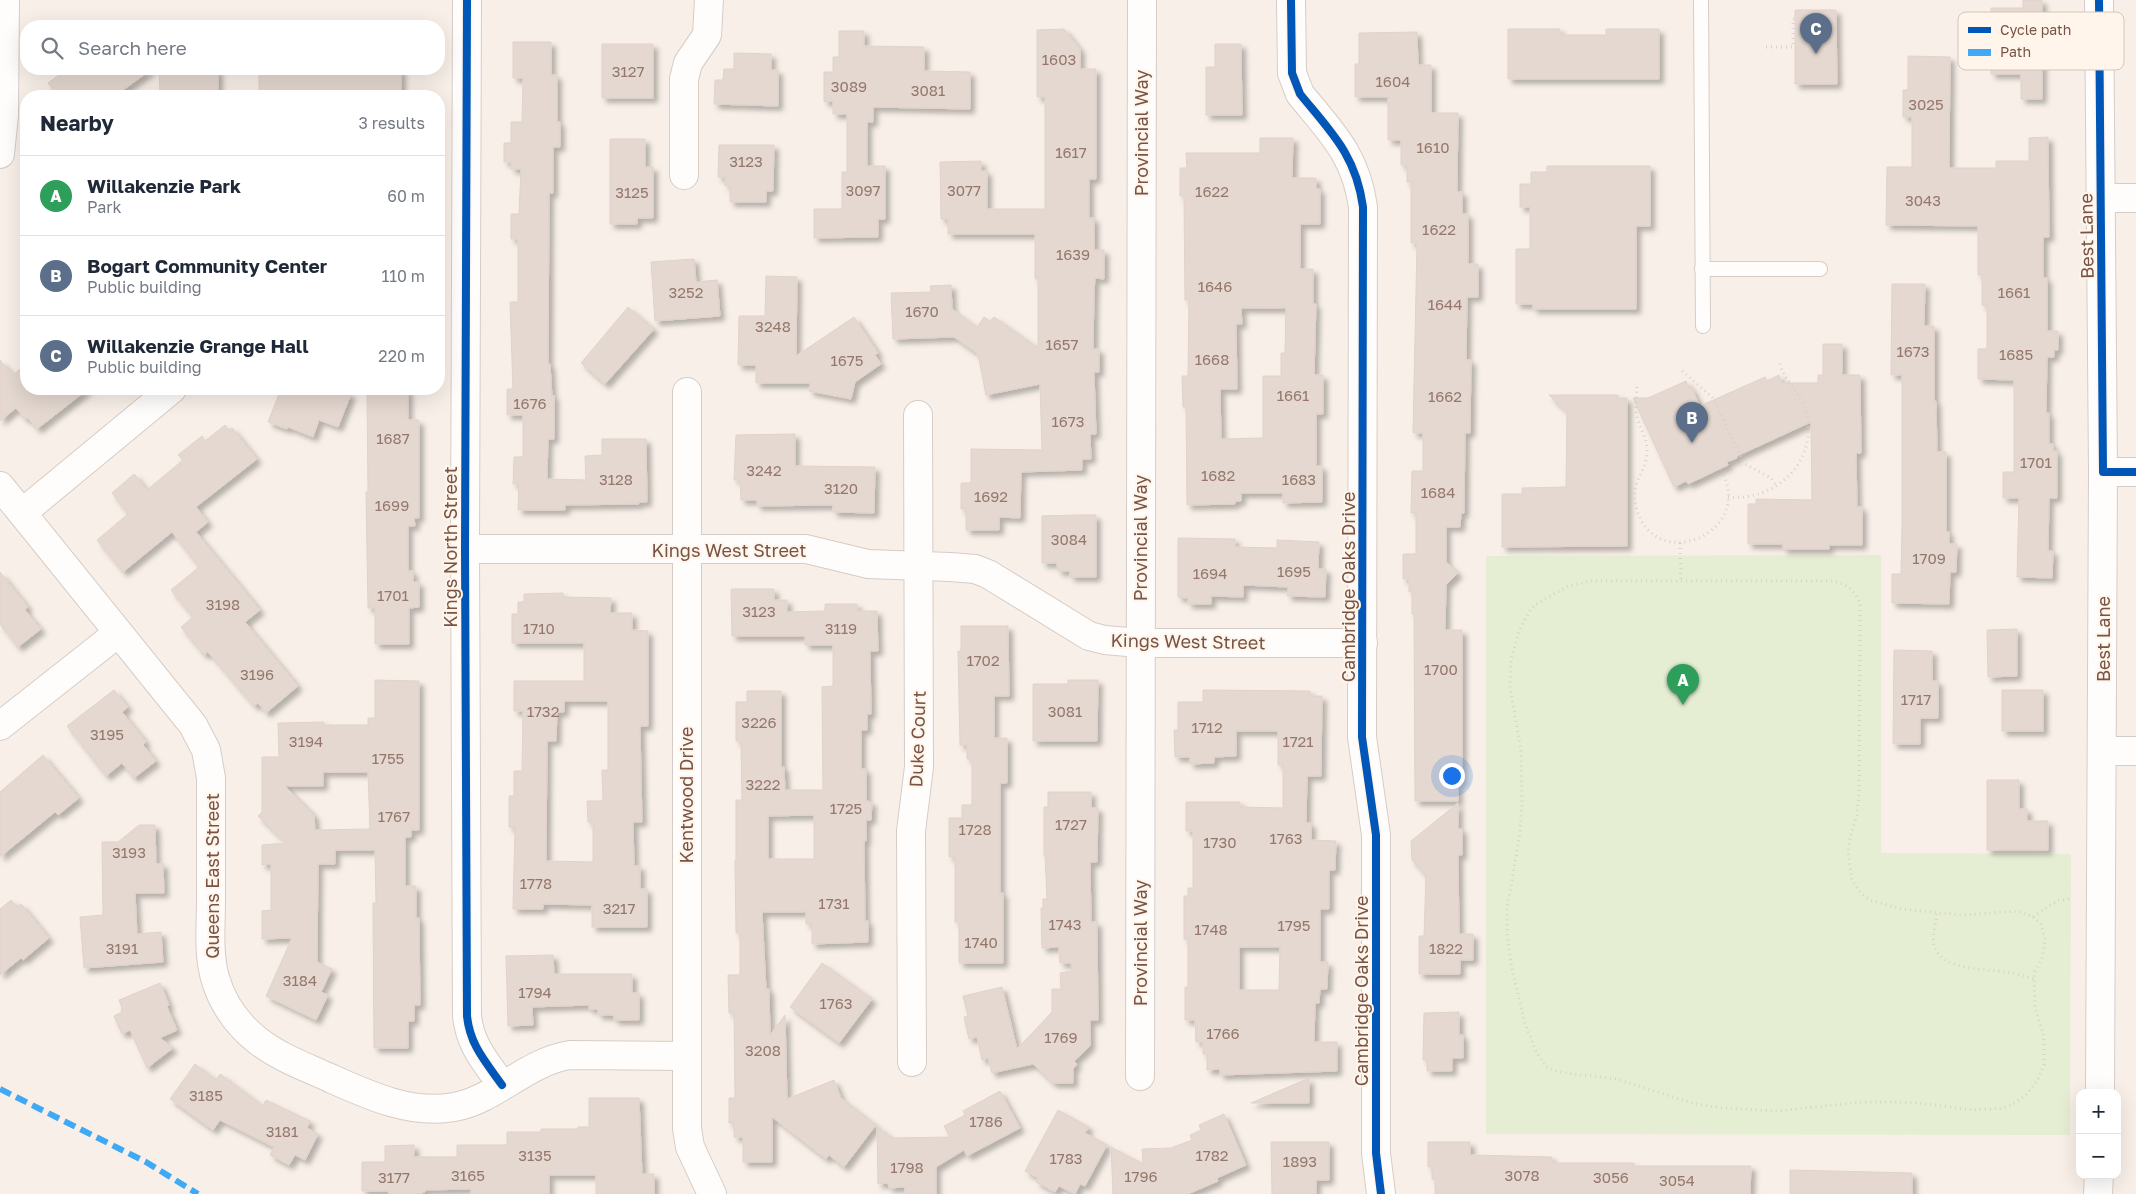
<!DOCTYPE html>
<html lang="en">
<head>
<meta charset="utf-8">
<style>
  body { margin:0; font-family:"Golos Text",sans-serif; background:#f6f6f7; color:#1f2937 }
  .controls { position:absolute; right:15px; bottom:15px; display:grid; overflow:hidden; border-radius:10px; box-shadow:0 5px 20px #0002 }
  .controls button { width:45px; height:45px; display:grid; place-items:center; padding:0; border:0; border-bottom:1px solid #e0e1e3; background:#fff; color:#1f2937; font:25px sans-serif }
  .you { position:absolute; left:1451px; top:775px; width:18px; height:18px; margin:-12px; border:4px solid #fff; border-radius:50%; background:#1a73e8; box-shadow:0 0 0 8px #1a73e833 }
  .badge { display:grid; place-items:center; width:32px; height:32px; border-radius:50%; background:#a58b7f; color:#fff; font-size:16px; font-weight:700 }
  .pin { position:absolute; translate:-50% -41px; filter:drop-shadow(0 1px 2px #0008) }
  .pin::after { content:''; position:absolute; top:26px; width:18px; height:15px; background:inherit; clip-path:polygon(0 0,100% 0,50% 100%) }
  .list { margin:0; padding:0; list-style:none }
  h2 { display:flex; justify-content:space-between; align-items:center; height:65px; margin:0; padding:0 20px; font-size:21px }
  h2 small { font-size:16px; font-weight:400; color:#747a83 }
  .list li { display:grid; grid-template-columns:32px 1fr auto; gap:15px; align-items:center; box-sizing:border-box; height:80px; padding:0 20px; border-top:1px solid #e0e1e3 }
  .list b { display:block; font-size:19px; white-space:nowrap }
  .list p { margin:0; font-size:16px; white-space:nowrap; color:#747a83 }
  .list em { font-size:16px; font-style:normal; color:#747a83 }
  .icon { flex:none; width:28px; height:28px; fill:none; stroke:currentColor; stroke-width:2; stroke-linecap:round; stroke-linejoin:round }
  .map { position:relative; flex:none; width:2136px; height:1194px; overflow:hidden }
  .search { position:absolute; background:#fff; box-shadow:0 5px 20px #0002; left:20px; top:20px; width:425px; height:55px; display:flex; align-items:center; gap:12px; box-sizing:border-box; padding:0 18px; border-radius:20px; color:#747a83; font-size:19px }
  .panel { position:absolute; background:#fff; box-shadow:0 5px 20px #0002; left:20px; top:90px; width:425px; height:305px; border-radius:20px }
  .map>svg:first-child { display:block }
</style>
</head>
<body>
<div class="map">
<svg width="2136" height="1194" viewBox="0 0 2136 1194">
  <defs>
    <filter id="shadow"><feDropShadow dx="4.5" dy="4.5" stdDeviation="2.5" flood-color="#0004"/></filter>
  </defs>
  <rect width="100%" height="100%" fill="#f8f0e8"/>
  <path fill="#e5eed2" d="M1881 555V853L2071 854 2070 1135 1486 1134V556Z"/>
  <g fill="#e4d8d0" stroke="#e1d2ca" fill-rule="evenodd" filter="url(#shadow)">
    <path d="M2023 0H2042V99H2021V74H1991V8H2023Z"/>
    <path d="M1795 10H1836L1837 84H1795Z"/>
    <path d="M1064 29 1080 49V69H1096V179H1089V218H1094V250H1104V279L1095 278 1094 293 1093 349H1099V372H1094L1096 434H1090L1091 459H1082V470L1021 472 1020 518 999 517V530H966V509H961V483H971V449L1042 450 1040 384 986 395 978 354 954 337 893 339 891 293 931 292 930 286 951 285 952 309 977 327 984 317 990 321 994 317 1038 348V279H1035V234H948V219H941L940 162 981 161V171H987V209H1045V97H1037V30Z"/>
    <path d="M1508 29H1560V35H1606V29H1659V79H1508Z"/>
    <path d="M839 31H864V46L924 47V71L970 72V109L873 107V122H867V166H885V219H878V237L814 238V209H842V172H847V114H833V101L824 102V72H833V57H839Z"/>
    <path d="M1417 32 1418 65H1431V113H1458L1457 192H1462V214H1468V264H1478V297H1467L1466 360H1471L1470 433H1465L1464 513H1461L1460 527H1446V562L1458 573 1446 585 1445 630H1462V782H1458V801H1415L1414 614H1412V592H1409V579H1403V554H1416V513H1411L1412 471H1423V433H1413L1417 243H1411V182H1407V165H1401V140H1388V97H1355V64H1359V33Z"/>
    <path d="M513 42H551V75H557V122H560V147H553V193H549L548 364H550L552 397 554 395V439H548L547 479 586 480 585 456 602 455V439H646L647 502H638L639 504 565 505V510H518L519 484H513L514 457H523V415H507V389H513L510 302H518V239H511V214H519L521 169H511V162H504V143H511V122H522L523 78H513Z"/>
    <rect x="602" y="44" width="51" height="54"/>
    <path d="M1215 44H1241L1242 115H1206V67H1215Z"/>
    <path d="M734 53 771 54V70H778V106L714 104 715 80H723L724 69H734Z"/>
    <path d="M1908 56 1950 57 1949 168H1996V161H2029V138L2048 137 2049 237H2043V278H2047V331H2058V350H2054V357H2047L2046 413H2049V444H2053V451H2057V498H2049L2048 551H2053L2052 578 2017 577 2019 498H2003V472H2014V380L1978 379V349H1987V305H1982V275H1978V226L1886 225 1887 167H1912V117H1903V90H1908Z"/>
    <path d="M67 69H152L115 96H58L48 83Z"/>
    <path d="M159 69H218V95H160Z"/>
    <path d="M259 69H401V96L259 95Z"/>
    <path d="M1260 138H1293L1292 178H1316V189H1320V224H1300V269H1313V304H1316L1314 375H1323V414H1316V466H1322V502L1283 503V493H1241V501H1235V504L1187 505 1186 407H1183L1182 376H1188L1189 300H1185L1184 196H1180V168H1187L1186 153H1260ZM1241 308H1286L1285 353H1281V376H1263V438L1221 439 1220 389H1237L1236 324H1242Z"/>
    <path d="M610 139H645V167H653V218H637V224H610Z"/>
    <path d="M719 145H774L773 191H766V202H730V186H725V177H718Z"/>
    <path d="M1547 166H1650V226H1636V309H1533V304H1516V249H1530V207H1520V184H1531V172H1547Z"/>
    <path d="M694 259 696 282 717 280 720 316 655 321 651 262Z"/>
    <path d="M766 276 797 277 796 356 854 317 878 353 875 355 881 364 855 382 851 399 809 391 810 383H756V365H738L739 316H765Z"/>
    <path d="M1892 284H1925L1924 326H1934V401H1936L1937 452H1946V532H1949V544H1957L1956 572H1950L1949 604 1892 603V574H1901L1902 527V375H1891Z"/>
    <path d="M628 307 654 329 605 384 581 363Z"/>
    <path d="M1823 344H1842V375H1860L1861 453H1856L1857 507H1862V545H1829V549H1783V544H1748V504H1756V499L1812 500 1811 422 1737 456V458L1727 462 1728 465 1688 484 1686 481 1674 487 1633 398H1648L1686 381 1689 388 1691 387 1700 406 1765 377 1767 381 1779 375 1782 383H1818V375H1823Z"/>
    <path d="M0 360 13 375 26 364V389H88L37 429 28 418 25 419 16 408 0 421Z"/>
    <path d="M281 389H336L351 394 338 427 319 420 313 437 288 427 287 429 268 422Z"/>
    <path d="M367 389H408V420H419V518H414L415 526H408V571H413V582H419V607L409 608V644H375V608H368L366 492H368Z"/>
    <path d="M1549 395H1618V398H1627V546L1502 547V494H1522V488L1566 487 1567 412Z"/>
    <path d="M225 425 229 430 232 428 257 459 196 507 208 522 196 532 260 610 245 622 298 686 266 713 258 703 254 706 208 652 204 655 181 627 193 617 171 590 199 567 172 532 123 572 97 540 128 514 112 493 134 474 147 490 183 460 178 455 202 436 205 441Z"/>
    <path d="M795 434V466L875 467 874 513 833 512V505L757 506V500H741L740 480H734L736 435Z"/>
    <path d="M1078 515H1096V577H1070V571H1058L1057 563H1042V516Z"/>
    <path d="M1178 538 1235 539V547L1277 548V540L1319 542 1318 569H1326L1325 597 1287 596 1288 587 1243 585V597L1211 596V604H1188V598L1178 597Z"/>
    <path d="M0 572 28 607 25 610 41 629 18 647 0 624Z"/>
    <path d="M731 589H774V600H787V612L825 611V604H857V611H877L878 651H870L871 714H867V730H861V769H866V801L872 802 871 820H866V841H864L865 921H868V942L812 944V924H806V912H762L766 989H769L770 1035 785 1015 787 1099 834 1080 841 1098 876 1125 844 1167 829 1155 826 1159 772 1117V1162H743V1137H734V1123H729V1098H735L734 1013H729L728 975H740V933H736L735 860H736V800H742L741 741H736V702H747V691H781V767H784L785 790H823L822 687 833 686V645H805V636H732ZM814 815V859H768V816Z"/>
    <path d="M563 593V597L611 598 610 613H632V630L648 631V726H640L642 822H633L634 866H640V889H647V927H592V905L543 904V909H513L515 827H509V796H514V771H522L523 711H514V681H584V643H512V614H518V602H524V594ZM564 701H608V770H602L603 801H587L588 822H593V862L546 861 547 741H556L557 712H564Z"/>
    <path d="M961 626H1008L1009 696H994V738H1007V783H1000V893H1003V963H959V922H955V857H949V818H962V805H972V759H967V745H960L958 651H961Z"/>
    <path d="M2017 629V676L1988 677 1987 630Z"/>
    <path d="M1894 650 1932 651V681H1938V718H1920V744H1893Z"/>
    <path d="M375 680 419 681V830H411V837H405V886H416V918H419L420 1005H414V1021H408V1048H374L373 903H376L375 850H335V864H318L317 962 332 969 321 992 328 995 316 1020 266 996 292 938 262 939V911L271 910V864L262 865V845L286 843 258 816 262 812V757H279L278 723 324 722V725H368V718H375ZM323 772H368L370 829 315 830 314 815 285 786H323Z"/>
    <path d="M1068 680H1098L1097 741H1033V684H1068Z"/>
    <path d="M114 690 128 707 122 712 146 742 143 745 156 761 134 778 122 763 106 776 67 726Z"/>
    <path d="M1203 690 1310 691V696H1322L1321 776H1307L1306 823H1311V840L1336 841 1335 870H1329V909H1320V962H1328L1327 989H1320L1319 1003H1315L1314 1042H1337V1071L1220 1075V1069L1207 1070V1054H1203V1042H1196L1195 1020H1185V987H1188V939H1184V896H1188V888H1193V831H1186V802H1240V807L1283 808V765H1278V731H1236V756L1214 757V763L1190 764V757H1175L1174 730H1178V702H1203ZM1239 947H1280L1279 990H1239Z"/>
    <rect x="2002" y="690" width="41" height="41"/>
    <path d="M43 755 79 798 58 815 55 812 0 857V792Z"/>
    <path d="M1987 780H2019V809H2027V821H2048V850H1987Z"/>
    <path d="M1048 792H1091V808H1098L1097 862H1090L1091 922H1097L1098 1020H1090V1046L1074 1061 1077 1064 1073 1069V1083H1053L1033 1064 992 1073 988 1058 982 1060 977 1037 969 1039 964 1017 968 1016 963 996 1002 987 1017 1049 1052 1012V989H1061L1060 973 1072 971 1071 963H1060L1059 947 1042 948 1041 908H1043V899H1047L1045 855H1044V807H1048Z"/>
    <path d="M1458 803V829H1462V855H1458L1459 934H1473V960H1460V974H1419V936H1424L1426 876 1412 860 1411 841Z"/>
    <path d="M139 825H155L156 864 163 863 164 893H135L137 934 161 932 163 962 84 968 80 917 103 915 102 842H118Z"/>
    <path d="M11 900 17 907 21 904 49 938 23 960 21 958 0 975V909Z"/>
    <path d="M553 955 554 974H632V993H639V1020H614V1015H598V1009H589V1005L532 1007 533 1025 508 1026 506 956Z"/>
    <path d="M822 963 872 999 839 1043 790 1007Z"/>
    <path d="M160 983 169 1005 167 1007 177 1030 160 1038 173 1048 147 1068 130 1030 122 1034 114 1016 122 1012 121 1009 123 1010 119 1000Z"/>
    <path d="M1459 1012V1035H1463V1058H1452V1071H1427V1060H1423L1424 1013Z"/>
    <path d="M195 1064 216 1080 220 1074 263 1106 266 1100 310 1121 307 1128 318 1134 305 1160 295 1155 289 1165 270 1155 274 1147 220 1120 213 1130 170 1099Z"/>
    <path d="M1309 1078V1103H1251Z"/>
    <path d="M1000 1091 1020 1128 967 1156 964 1150 936 1167V1194H905V1187L889 1188 888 1183 878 1184 877 1126 892 1138 950 1137 944 1126 965 1115 963 1111Z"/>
    <path d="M589 1098H639L642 1174H654V1194H596V1175H549V1194H471V1189L425 1190V1192H422V1194H389V1191H362V1162H385V1146L414 1145V1157H457V1145H507V1132H541V1129H578V1127H589Z"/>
    <path d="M1058 1110 1089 1127 1085 1133 1107 1145 1085 1186 1080 1184 1075 1194 1059 1186 1055 1192 1036 1182 1038 1178 1025 1171Z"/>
    <path d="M1224 1114 1246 1165 1217 1178 1218 1181 1188 1194H1113L1111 1147 1143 1164 1142 1149 1171 1148 1192 1140 1190 1135 1201 1130 1199 1125Z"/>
    <path d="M1271 1142H1329V1180H1316V1194H1272Z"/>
    <path d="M1428 1142H1470V1155L1552 1157V1163H1634V1166H1751L1750 1194H1435V1179H1432V1167H1428Z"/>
    <path d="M1790 1170 1912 1173V1194H1790Z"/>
  </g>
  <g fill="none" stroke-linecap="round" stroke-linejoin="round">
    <defs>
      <g id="lane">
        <path d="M1701 0 1703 326"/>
        <path d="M1702 269H1820"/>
      </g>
      <g id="street">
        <path d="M467 0 465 549 467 1016C470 1045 485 1061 502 1085"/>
        <path d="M1291 0 1292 73 1300 94C1331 132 1356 155 1363 207L1362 737 1376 835V1153L1381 1194"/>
        <path d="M2099 0 2103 472 2100 1093"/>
        <path d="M0 154 4 115 5 0"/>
        <path d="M684 175V79L688 63 707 35 709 0"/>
        <path d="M2100 198H2136"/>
        <path d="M687 392V1128L690 1147 712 1194"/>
        <path d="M2103 472H2136"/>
        <path d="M0 486 22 513 172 389"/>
        <path d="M22 513 193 725 206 750 211 778C211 819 211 859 211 899 211 925 208 953 215 978 222 1002 237 1024 257 1040 278 1057 306 1067 330 1078 368 1095 411 1115 454 1107 495 1100 526 1062 570 1055L686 1056"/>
        <path d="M465 549H806L868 564 950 567 975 569 988 574 1089 636 1105 640 1139 643H1363"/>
        <path d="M0 726 118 633"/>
        <path d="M2102 751H2136"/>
        <path d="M912 1062 911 831 919 767 918 415"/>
        <path d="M1140 1076 1142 0"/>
        <path d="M2098 1194 2099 1175"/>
      </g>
    </defs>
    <use href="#lane" stroke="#d6ccc6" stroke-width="16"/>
    <use href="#street" stroke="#d6ccc6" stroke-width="30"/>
    <g stroke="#dad0cb" stroke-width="3" stroke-dasharray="1 4" stroke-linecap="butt">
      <path d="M1766 47H1793V19H1795"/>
      <path d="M1682 371 1712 397 1745 464 1771 478 1777 487"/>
      <path d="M1637 387C1637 396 1634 408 1637 417 1640 430 1648 438 1647 453 1646 474 1629 482 1636 507 1654 576 1755 533 1722 472"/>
      <path d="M1728 497C1777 502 1821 459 1805 409 1800 392 1780 376 1780 362"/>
      <path d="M1680 543 1681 581"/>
      <path d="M1937 914C1936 924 1932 935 1934 945 1940 971 1987 969 2007 972 2016 974 2025 976 2034 979"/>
      <path d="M2033 917 2041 924 2045 939 2042 959 2034 973 2035 1008 2044 1037V1065L2037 1081 2026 1095 2011 1105 2003 1108 1973 1110 1920 1103 1891 1102H1862L1777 1111 1722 1108 1695 1104 1617 1079 1558 1072 1545 1066 1535 1049 1525 1023 1512 969 1507 934V909L1520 833 1522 804 1521 751 1510 687 1511 660 1519 631 1530 610 1535 605 1568 586 1591 581H1831C1844 582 1857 591 1860 605L1859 794 1857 815 1850 837 1848 852 1852 880 1861 893 1870 900 1902 909 1962 915 2018 911 2033 917 2058 900 2073 899"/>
    </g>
    <use href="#lane" stroke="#fefdfc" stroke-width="14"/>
    <use href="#street" stroke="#fefdfc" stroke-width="28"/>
    <path stroke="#3fa9f5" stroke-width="6" stroke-dasharray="12 6" stroke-linecap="butt" d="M0 1089 146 1162 198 1194"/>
    <defs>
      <g id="cycleway">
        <path d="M467 0 465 549 467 1016C470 1045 485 1061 502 1085"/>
        <path d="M1291 0 1292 73 1300 94C1331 132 1356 155 1363 207L1362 737 1376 835V1153L1381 1194"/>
        <path d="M2099 0 2103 472H2136"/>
      </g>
    </defs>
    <use href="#cycleway" stroke="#fff5ea" stroke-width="11"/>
    <use href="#cycleway" stroke="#0057b8" stroke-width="8"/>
  </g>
  <g text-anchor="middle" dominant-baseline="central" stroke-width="4" stroke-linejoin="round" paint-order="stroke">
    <g font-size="15" fill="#95776c">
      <text x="1059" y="59">1603</text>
      <text x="628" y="71">3127</text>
      <text x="1393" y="81">1604</text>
      <text x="849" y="86">3089</text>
      <text x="928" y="90">3081</text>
      <text x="1926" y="104">3025</text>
      <text x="1433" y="147">1610</text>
      <text x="1071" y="152">1617</text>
      <text x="746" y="161">3123</text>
      <text x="863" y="190">3097</text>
      <text x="964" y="190">3077</text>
      <text x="1212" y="191">1622</text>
      <text x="632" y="192">3125</text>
      <text x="1923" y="200">3043</text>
      <text x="1439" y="229">1622</text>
      <text x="1073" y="254">1639</text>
      <text x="1215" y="286">1646</text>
      <text x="686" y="292">3252</text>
      <text x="2014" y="292">1661</text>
      <text x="1445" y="304">1644</text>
      <text x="922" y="311">1670</text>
      <text x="773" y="326">3248</text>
      <text x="1062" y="344">1657</text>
      <text x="1913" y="351">1673</text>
      <text x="2016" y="354">1685</text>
      <text x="1212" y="359">1668</text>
      <text x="847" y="360">1675</text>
      <text x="1293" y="395">1661</text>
      <text x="1445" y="396">1662</text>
      <text x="530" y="403">1676</text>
      <text x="1068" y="421">1673</text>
      <text x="393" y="438">1687</text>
      <text x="2036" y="462">1701</text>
      <text x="764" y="470">3242</text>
      <text x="1218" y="475">1682</text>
      <text x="616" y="479">3128</text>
      <text x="1299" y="479">1683</text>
      <text x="841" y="488">3120</text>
      <text x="1438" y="492">1684</text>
      <text x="991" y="496">1692</text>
      <text x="392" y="505">1699</text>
      <text x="1069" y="539">3084</text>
      <text x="1929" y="558">1709</text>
      <text x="1294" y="571">1695</text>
      <text x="1210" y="573">1694</text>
      <text x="393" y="595">1701</text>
      <text x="223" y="604">3198</text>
      <text x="759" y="611">3123</text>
      <text x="539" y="628">1710</text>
      <text x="841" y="628">3119</text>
      <text x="983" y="660">1702</text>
      <text x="1441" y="669">1700</text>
      <text x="257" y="674">3196</text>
      <text x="1916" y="699">1717</text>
      <text x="543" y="711">1732</text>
      <text x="1065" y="711">3081</text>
      <text x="759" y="722">3226</text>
      <text x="1207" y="727">1712</text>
      <text x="107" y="734">3195</text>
      <text x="306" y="741">3194</text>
      <text x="1298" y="741">1721</text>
      <text x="388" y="758">1755</text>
      <text x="763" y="784">3222</text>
      <text x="846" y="808">1725</text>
      <text x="394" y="816">1767</text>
      <text x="1071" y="824">1727</text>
      <text x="975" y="829">1728</text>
      <text x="1286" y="838">1763</text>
      <text x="1220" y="842">1730</text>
      <text x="129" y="852">3193</text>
      <text x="536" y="883">1778</text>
      <text x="834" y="903">1731</text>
      <text x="619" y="908">3217</text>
      <text x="1065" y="924">1743</text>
      <text x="1294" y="925">1795</text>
      <text x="1211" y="929">1748</text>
      <text x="981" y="942">1740</text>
      <text x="122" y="948">3191</text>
      <text x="1446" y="948">1822</text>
      <text x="300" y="980">3184</text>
      <text x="535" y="992">1794</text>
      <text x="836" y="1003">1763</text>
      <text x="1223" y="1033">1766</text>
      <text x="1061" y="1037">1769</text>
      <text x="763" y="1050">3208</text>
      <text x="206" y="1095">3185</text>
      <text x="986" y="1121">1786</text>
      <text x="282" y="1131">3181</text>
      <text x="535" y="1155">3135</text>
      <text x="1212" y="1155">1782</text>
      <text x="1066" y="1158">1783</text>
      <text x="1300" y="1161">1893</text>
      <text x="907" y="1167">1798</text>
      <text x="468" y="1175">3165</text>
      <text x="1522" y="1175">3078</text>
      <text x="1141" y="1176">1796</text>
      <text x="394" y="1177">3177</text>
      <text x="1611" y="1177">3056</text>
      <text x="1677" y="1180">3054</text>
    </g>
    <g font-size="18" fill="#785447" stroke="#fff5ea">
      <text transform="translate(1141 133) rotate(-90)">Provincial Way</text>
      <text transform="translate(2086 236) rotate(-91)">Best Lane</text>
      <text transform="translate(1140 538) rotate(-90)">Provincial Way</text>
      <text transform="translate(450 547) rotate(-90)">Kings North Street</text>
      <text x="729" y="550">Kings West Street</text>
      <text transform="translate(1348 587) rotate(-90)">Cambridge Oaks Drive</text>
      <text transform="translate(2103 639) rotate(-90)">Best Lane</text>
      <text transform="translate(1188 641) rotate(1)">Kings West Street</text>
      <text transform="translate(917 739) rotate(-88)">Duke Court</text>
      <text transform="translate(686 795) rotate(-90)">Kentwood Drive</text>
      <text transform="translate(212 876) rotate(-90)">Queens East Street</text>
      <text transform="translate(1140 943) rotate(-90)">Provincial Way</text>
      <text transform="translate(1361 991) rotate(-90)">Cambridge Oaks Drive</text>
    </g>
  </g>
  <rect x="1958" y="12" width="166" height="58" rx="8" fill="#fff5ea" stroke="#d6c5b9" stroke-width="1"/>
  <rect x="1968" y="27" width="23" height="6" fill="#0057b8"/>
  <rect x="1968" y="49" width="23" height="7" fill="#3fa9f5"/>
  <g font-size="14" fill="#785447">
    <text x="2000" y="35">Cycle path</text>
    <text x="2000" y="57">Path</text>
  </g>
</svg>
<div class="controls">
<button>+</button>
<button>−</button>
</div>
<div class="you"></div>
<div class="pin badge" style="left:1683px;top:705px;background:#2e9e5b">A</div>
<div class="pin badge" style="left:1692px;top:443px;background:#5c6f8a">B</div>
<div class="pin badge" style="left:1816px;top:54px;background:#5c6f8a">C</div>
<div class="search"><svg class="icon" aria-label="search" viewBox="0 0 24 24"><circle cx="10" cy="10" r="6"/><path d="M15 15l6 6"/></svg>Search here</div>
<section class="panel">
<h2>Nearby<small>3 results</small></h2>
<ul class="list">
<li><span class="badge" style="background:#2e9e5b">A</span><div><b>Willakenzie Park</b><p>Park</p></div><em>60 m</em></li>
<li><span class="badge" style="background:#5c6f8a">B</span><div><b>Bogart Community Center</b><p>Public building</p></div><em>110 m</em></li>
<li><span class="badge" style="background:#5c6f8a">C</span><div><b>Willakenzie Grange Hall</b><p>Public building</p></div><em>220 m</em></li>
</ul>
</section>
</div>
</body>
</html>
